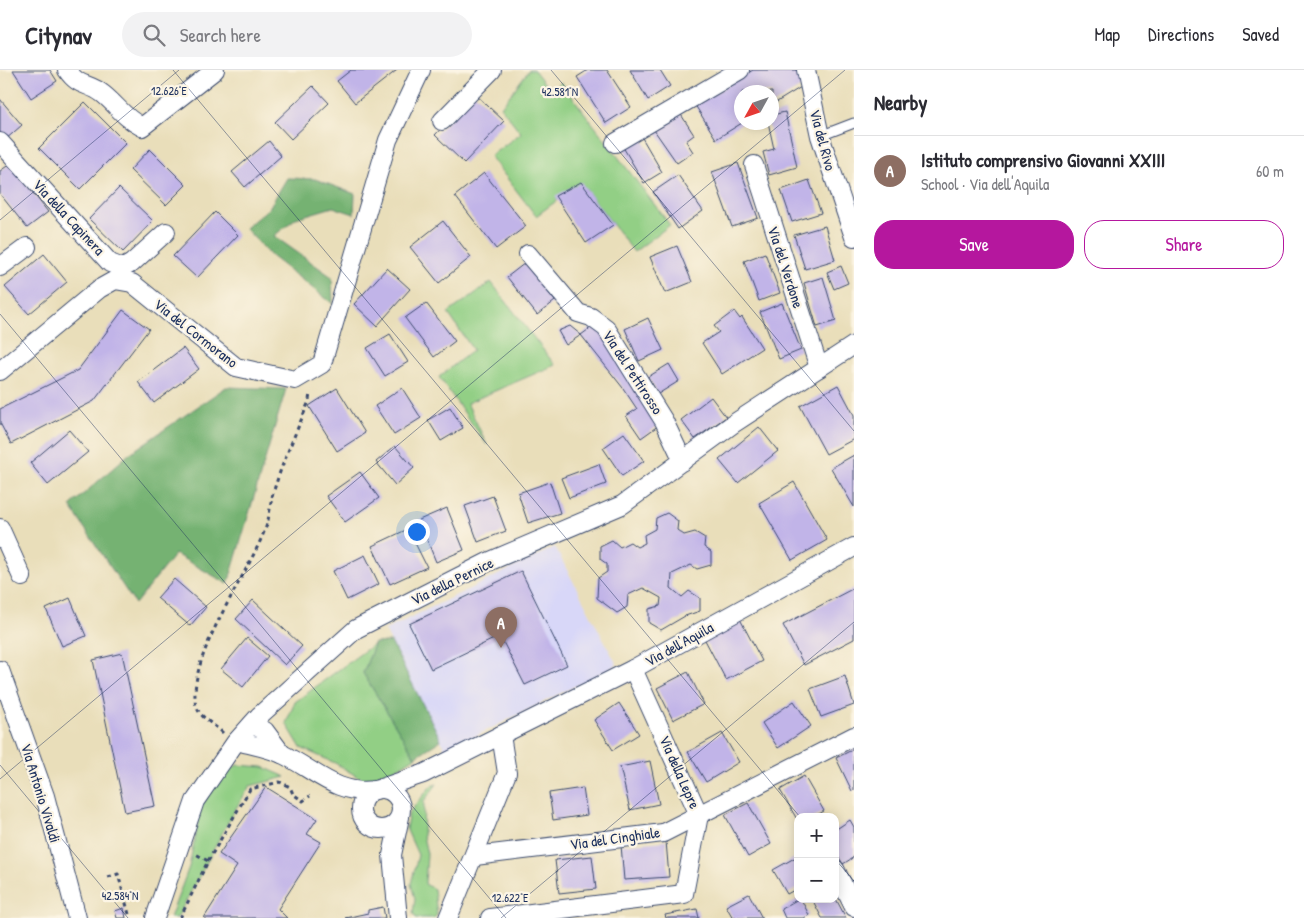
<!DOCTYPE html>
<html lang="en">
<head>
<meta charset="utf-8">
<style>
  body { margin:0; font-family:"Patrick Hand",sans-serif; background:#f2f2f3; color:#2b2b33 }
  .controls { position:absolute; right:15px; bottom:15px; display:grid; overflow:hidden; border-radius:10px; box-shadow:0 2px 12px #0003 }
  .controls button { width:45px; height:45px; display:grid; place-items:center; padding:0; border:0; border-bottom:1px solid #e1e1e2; background:#fff; color:#2b2b33; font:25px sans-serif }
  .compass { position:absolute; left:734px; top:15px; width:45px; height:45px; border-radius:50%; background:#fff; box-shadow:0 2px 12px #0003; rotate:230deg }
  .you { position:absolute; left:416px; top:461px; width:18px; height:18px; margin:-12px; border:4px solid #fff; border-radius:50%; background:#1a73e8; box-shadow:0 0 0 8px #1a73e833 }
  .badge { display:grid; place-items:center; width:32px; height:32px; border-radius:50%; background:#b5179e; color:#fff; font-size:16px; font-weight:700 }
  .pin { position:absolute; translate:-50% -41px; filter:drop-shadow(0 1px 2px #0008) }
  .pin::after { content:''; position:absolute; top:26px; width:18px; height:15px; background:inherit; clip-path:polygon(0 0,100% 0,50% 100%) }
  .list { margin:0; padding:0; list-style:none }
  h2 { display:flex; justify-content:space-between; align-items:center; height:65px; margin:0; padding:0 20px; font-size:21px }
  h2 small { font-size:16px; font-weight:400; color:#7c7c81 }
  .list li { display:grid; grid-template-columns:32px 1fr auto; gap:15px; align-items:center; box-sizing:border-box; height:70px; padding:0 20px; border-top:1px solid #e1e1e2 }
  .list b { display:block; font-size:19px; white-space:nowrap }
  .list p { margin:0; font-size:16px; white-space:nowrap; color:#7c7c81 }
  .list em { font-size:16px; font-style:normal; color:#7c7c81 }
  .actions { display:flex; gap:10px; padding:15px 20px }
  .actions a { flex:1; padding:11px 0; border:1px solid #b5179e; border-radius:20px; text-align:center; font-size:18px; color:#b5179e }
  .actions .main { background:#b5179e; color:#fff }
  .icon { flex:none; width:28px; height:28px; fill:none; stroke:currentColor; stroke-width:2; stroke-linecap:round; stroke-linejoin:round }
  .map { position:relative; flex:none; width:854px; height:848px; overflow:hidden }
  header { display:flex; align-items:center; gap:30px; box-sizing:border-box; height:70px; padding:0 25px; background:#fff; border-bottom:1px solid #e1e1e2 }
  header strong { font-size:24px }
  nav { display:flex; gap:28px; margin-inline-start:auto; font-size:18px }
  .search { width:350px; height:45px; background:#f2f2f3; display:flex; align-items:center; gap:12px; box-sizing:border-box; padding:0 18px; border-radius:28px; color:#7c7c81; font-size:19px }
  main { display:flex }
  aside { flex:1; background:#fff }
  .map>svg:first-child { display:block }
</style>
</head>
<body>
<header>
<strong>Citynav</strong>
<div class="search"><svg class="icon" aria-label="search" viewBox="0 0 24 24"><circle cx="10" cy="10" r="6"/><path d="M15 15l6 6"/></svg>Search here</div>
<nav><a>Map</a><a>Directions</a><a>Saved</a></nav>
</header>
<main>
<div class="map">
<svg width="854" height="848" viewBox="0 0 854 848">
  <rect width="100%" height="100%" fill="#fcf5e5"/>
  <filter id="ink" filterUnits="userSpaceOnUse"><feTurbulence type="fractalNoise" baseFrequency=".02" numOctaves="2"/><feDisplacementMap in="SourceGraphic" scale="10" xChannelSelector="R" yChannelSelector="G"/><feConvolveMatrix kernelMatrix="1 2 1 2 8 2 1 2 1" color-interpolation-filters="sRGB"/></filter>
  <filter id="wash" filterUnits="userSpaceOnUse"><feTurbulence type="fractalNoise" baseFrequency=".0096" numOctaves="4" result="noise"/><feDisplacementMap in="SourceGraphic" scale="20" xChannelSelector="R" yChannelSelector="G"/><feGaussianBlur stdDeviation="1.12" result="paint"/><feColorMatrix in="noise" values="0 0 0 0 0 0 0 0 0 0 0 0 0 0 0 0 0 1.4 0 .05"/><feComposite in="paint" operator="in"/></filter>
  <g filter="url(#wash)">
    <rect width="100%" height="100%" fill="#e9deba"/>
    <path fill="#d8d7f8" d="M555 477 617 595 446 681 385 560Z"/>
    <g fill="#92cf85" stroke="#567f72">
      <path d="M529 0H534L552 23 561 12 670 155 634 182 581 113 536 146 490 86 521 63 501 37Z"/>
      <path d="M491 212 555 295 467 333 487 375 439 307 473 280 448 243Z"/>
      <path d="M375 573 363 603 415 687 388 704 363 710 335 693 301 678 286 653 295 632Z"/>
      <path d="M238 695 263 697 286 707 250 716 233 743 177 848H170L189 797 203 727 226 700Z"/>
      <path d="M437 714 424 731 423 766 427 784 425 814 434 819 437 845 434 848H416L413 843 415 829 411 814 418 785 406 758 409 743 431 716Z"/>
    </g>
    <g fill="#75b272" stroke="#487068">
      <path d="M287 108 315 109 355 124 354 144 333 137 296 148 274 166 332 207 333 234 271 186 245 158 269 138Z"/>
      <path d="M226 317 286 319 228 514 175 484 135 534 70 436 129 384Z"/>
      <path d="M391 572 441 670 415 687 363 603 375 573Z"/>
    </g>
    <g id="blocks">
      <g fill="#c1b4e8">
        <path d="M13 0H50L57 11 31 28Z"/>
        <path d="M351 0H397L355 33 337 11Z"/>
        <path d="M588 0H607L631 37 606 53 577 7Z"/>
        <path d="M630 0H660L670 16 648 30Z"/>
        <path d="M753 0H797L806 14 772 35V22H742V53L716 69 695 35Z"/>
        <path d="M313 16 329 33 291 69 275 52Z"/>
        <path d="M474 23 504 51 464 93 435 65Z"/>
        <path d="M0 29 22 55 5 70 0 64Z"/>
        <path d="M85 32 126 73 80 119 39 78Z"/>
        <path d="M785 42 797 97 769 105 763 82 774 79 768 52H772V45Z"/>
        <path d="M680 43 694 65 686 71 693 82 677 93 654 60Z"/>
        <path d="M641 66 662 102 644 113 623 77Z"/>
        <path d="M269 71 281 86 245 117 232 102Z"/>
        <path d="M150 79 186 115 166 135 130 100Z"/>
        <path d="M738 93 758 148 732 157 712 102Z"/>
        <path d="M10 94 48 142 27 158 0 124V101Z"/>
        <path d="M484 103 526 156 496 179 455 126Z"/>
        <path d="M678 105 703 141 678 159 653 122Z"/>
        <path d="M809 110 821 143 792 152 781 120Z"/>
        <path d="M581 112 613 155 586 173 555 126Z"/>
        <path d="M119 118 153 151 123 182 89 149Z"/>
        <path d="M215 142 238 165 197 208 173 186Z"/>
        <path d="M443 151 471 187 439 213 410 177Z"/>
        <path d="M825 156 835 190 805 199 794 165Z"/>
        <path d="M677 176 692 212 665 223 650 187Z"/>
        <path d="M765 183 780 223 759 231 744 191Z"/>
        <path d="M44 184 67 212 29 244 5 217Z"/>
        <path d="M525 193 555 231 537 245 507 207Z"/>
        <path d="M841 196 848 213 834 219 827 202Z"/>
        <path d="M387 198 410 219 377 256 354 234Z"/>
        <path d="M823 207 836 251 817 257 804 213Z"/>
        <path d="M426 233 455 271 434 287 405 248Z"/>
        <path d="M782 233 801 280 779 289 760 242Z"/>
        <path d="M123 240 149 259 94 331 11 374 0 353V339L78 300Z"/>
        <path d="M734 241 740 249 742 247 762 278 722 304 702 273 719 262 714 256Z"/>
        <path d="M648 248 663 280 639 291 625 259Z"/>
        <path d="M596 254 662 353 641 368 626 346 637 339 623 318 581 265 566 275 558 261 570 256 581 265Z"/>
        <path d="M390 264 408 292 385 306 367 278Z"/>
        <path d="M183 278 199 299 154 333 138 312Z"/>
        <path d="M669 294 679 311 658 324 648 307Z"/>
        <path d="M838 315 854 345V369L826 384 800 336Z"/>
        <path d="M337 318 365 363 337 381 309 336Z"/>
        <path d="M402 318 421 348 394 365 375 336Z"/>
        <path d="M711 327 726 347 695 369 681 350Z"/>
        <path d="M450 337 463 358 441 371 428 350Z"/>
        <path d="M759 357 778 381 738 413 719 390Z"/>
        <path d="M69 360 88 382 48 415 30 393Z"/>
        <path d="M624 363 644 391 622 406 603 378Z"/>
        <path d="M395 376 414 398 395 415 376 392Z"/>
        <path d="M854 385V437L831 398Z"/>
        <path d="M599 394 606 414 569 428 561 408Z"/>
        <path d="M360 402 379 428 345 452 326 426Z"/>
        <path d="M550 412 560 443 528 453 518 423Z"/>
        <path d="M794 412 827 470 792 490 759 433Z"/>
        <path d="M493 426 506 461 478 472 465 436Z"/>
        <path d="M447 438 464 480 436 492 419 450Z"/>
        <path d="M667 443 678 451 677 460 684 465 695 462 705 468 704 477 711 482V495L697 499 691 495 672 504 671 518 682 527 689 521 700 528V541L685 546 661 560 649 553V539L660 536 661 528 643 518 628 525 627 537 617 543 597 528 598 508 607 502V494L600 489V476L612 470 620 477 630 472 637 477 645 473 644 465 655 459 656 448Z"/>
        <path d="M408 459 427 497 390 514 372 476Z"/>
        <path d="M365 485 379 514 347 530 333 501Z"/>
        <path d="M521 501 567 595 525 615 500 566 431 599 409 554Z"/>
        <path d="M174 509 206 537 190 556 157 528Z"/>
        <path d="M854 518V569L804 595 783 555Z"/>
        <path d="M70 528 86 566 62 576 46 539Z"/>
        <path d="M253 530 302 576 285 595 236 549Z"/>
        <path d="M740 549 762 591 726 610 704 568Z"/>
        <path d="M247 568 268 586 243 617 221 599Z"/>
        <path d="M122 583 155 736 125 742 93 590Z"/>
        <path d="M688 602 704 634 673 650 657 618Z"/>
        <path d="M845 606 854 635 821 647 810 619Z"/>
        <path d="M794 631 811 656 778 678 762 653Z"/>
        <path d="M619 633 639 664 613 680 594 650Z"/>
        <path d="M722 663 739 692 706 712 688 682Z"/>
        <path d="M854 679V720L852 721 836 688Z"/>
        <path d="M650 691 659 734 630 740 620 697Z"/>
        <path d="M804 706 824 741 814 747H798V751L780 720Z"/>
        <path d="M266 717 317 749 307 764 321 772 278 839 287 848H204L237 796 219 784Z"/>
        <path d="M583 718 587 745 553 750 549 723Z"/>
        <path d="M748 733 771 774 748 787 725 745Z"/>
        <path d="M850 750 854 757V787L843 794 835 781V760Z"/>
        <path d="M666 771 669 807 624 810 621 775Z"/>
        <path d="M592 786 596 819 559 823 555 790Z"/>
        <path d="M798 786V818L787 824 773 800Z"/>
        <path d="M749 824 762 848H733L726 836Z"/>
        <path d="M798 829H801L809 845 804 848H785L781 839Z"/>
        <path d="M812 829H836L846 848H822Z"/>
        <path d="M383 837 385 848H345L368 843V840Z"/>
        <path d="M124 838 126 848H117L115 841Z"/>
        <path d="M697 839 699 848H666L665 845Z"/>
      </g>
    </g>
  </g>
  <g filter="url(#ink)">
    <use href="#blocks" fill-opacity="0" stroke="#3a496c" stroke-width="1"/>
    <g fill="none" stroke-linecap="round" stroke-linejoin="round">
      <defs>
        <path id="lane" d="M820 66 854 53"/>
        <g id="street">
          <path d="M67 0C79 18 88 12 103 24 118 36 123 47 142 57L215 0"/>
          <path d="M806 0 820 66 854 167"/>
          <path d="M442 51 492 0"/>
          <path d="M0 72 110 193 123 198 132 193 166 162"/>
          <path d="M615 73 740 0"/>
          <path d="M754 95 819 298"/>
          <path d="M528 184 578 243 591 247 606 258 664 351 683 391"/>
          <path d="M0 197 27 177"/>
          <path d="M0 301 99 219 115 210 132 213 236 297 295 310 322 294 388 70 421 0"/>
          <path d="M0 458 22 507"/>
          <path d="M0 600 45 726 77 848"/>
          <path d="M252 654 265 661 282 684"/>
          <path d="M237 671C252 675 268 678 282 684 314 699 337 726 375 720"/>
          <path d="M381 718 423 704 633 599 854 477"/>
          <circle cx="381" cy="739" r="20"/>
          <path d="M475 786 663 763 854 666"/>
          <path d="M835 799 854 837"/>
          <path d="M155 848 195 731 235 673 259 646 356 559 488 492 622 435 733 354 854 275"/>
          <path d="M398 848 392 785 400 747"/>
          <path d="M448 848 507 703 501 665"/>
          <path d="M490 848 684 824 699 745 633 599"/>
        </g>
      </defs>
      <use href="#lane" stroke="#3a496c" stroke-width="11"/>
      <use href="#street" stroke="#3a496c" stroke-width="20"/>
      <g stroke="#3a496c" stroke-width="3" stroke-dasharray="4 4" stroke-linecap="butt">
        <path d="M223 663C213 653 195 646 195 629 193 576 247 508 266 457 270 446 270 432 274 420 283 390 297 361 309 331L310 322"/>
        <path d="M208 791 250 719 280 712 290 717 293 724 303 731 310 726"/>
        <path d="M108 807 118 804 130 848"/>
        <path d="M180 848 208 791 194 783"/>
      </g>
      <use href="#lane" stroke="#fff" stroke-width="9"/>
      <use href="#street" stroke="#fff" stroke-width="18"/>
    </g>
  </g>
  <path fill="none" stroke="#1b2f5e" stroke-width="1" stroke-opacity="0.45" d="M173 0 800 747M551 0 854 361M0 150 179 0M0 244 506 848M0 695 128 848M0 709 845 0M835 789 854 811M501 848 854 552"/>
  <g text-anchor="middle" dominant-baseline="central" stroke-width="4.5" stroke-linejoin="round" paint-order="stroke">
    <g font-size="15" fill="#1b2f5e" stroke="#fcf5e5">
      <text transform="translate(823 70) rotate(75)">Via del Rivo</text>
      <text transform="translate(69 147) rotate(47)">Via della Capinera</text>
      <text transform="translate(786 197) rotate(72)">Via del Verdone</text>
      <text transform="translate(196 263) rotate(38)">Via del Cormorano</text>
      <text transform="translate(633 302) rotate(57)">Via del Pettirosso</text>
      <text transform="translate(452 511) rotate(-26)">Via della Pernice</text>
      <text transform="translate(679 574) rotate(-29)">Via dell'Aquila</text>
      <text transform="translate(680 702) rotate(66)">Via della Lepre</text>
      <text transform="translate(41 723) rotate(73)">Via Antonio Vivaldi</text>
      <text transform="translate(615 768) rotate(-8)">Via del Cinghiale</text>
    </g>
  </g>
  <g font-size="12" text-anchor="middle" fill="#1b2f5e" stroke="#fcf5e5" stroke-width="4.5" stroke-linejoin="round" paint-order="stroke">
    <text x="169" y="25">12.626°E</text>
    <text x="560" y="26">42.581°N</text>
    <text x="120" y="830">42.584°N</text>
    <text x="510" y="832">12.622°E</text>
  </g>
</svg>
<div class="controls">
<button>+</button>
<button>−</button>
</div>
<svg class="compass" viewBox="-18 -18 36 36"><path d="M0-13l5 13h-10z" fill="#e53935"/><path d="M0 13l5-13h-10z" fill="#7c7c81"/></svg>
<div class="you"></div>
<div class="pin badge" style="left:501px;top:578px;background:#8d6e63">A</div>
</div>
<aside>
<h2>Nearby<small></small></h2>
<ul class="list">
<li><span class="badge" style="background:#8d6e63">A</span><div><b>Istituto comprensivo Giovanni XXIII</b><p>School · Via dell'Aquila</p></div><em>60 m</em></li>
</ul>
<div class="actions"><a class="main">Save</a><a>Share</a></div>
</aside>
</main>
</body>
</html>
